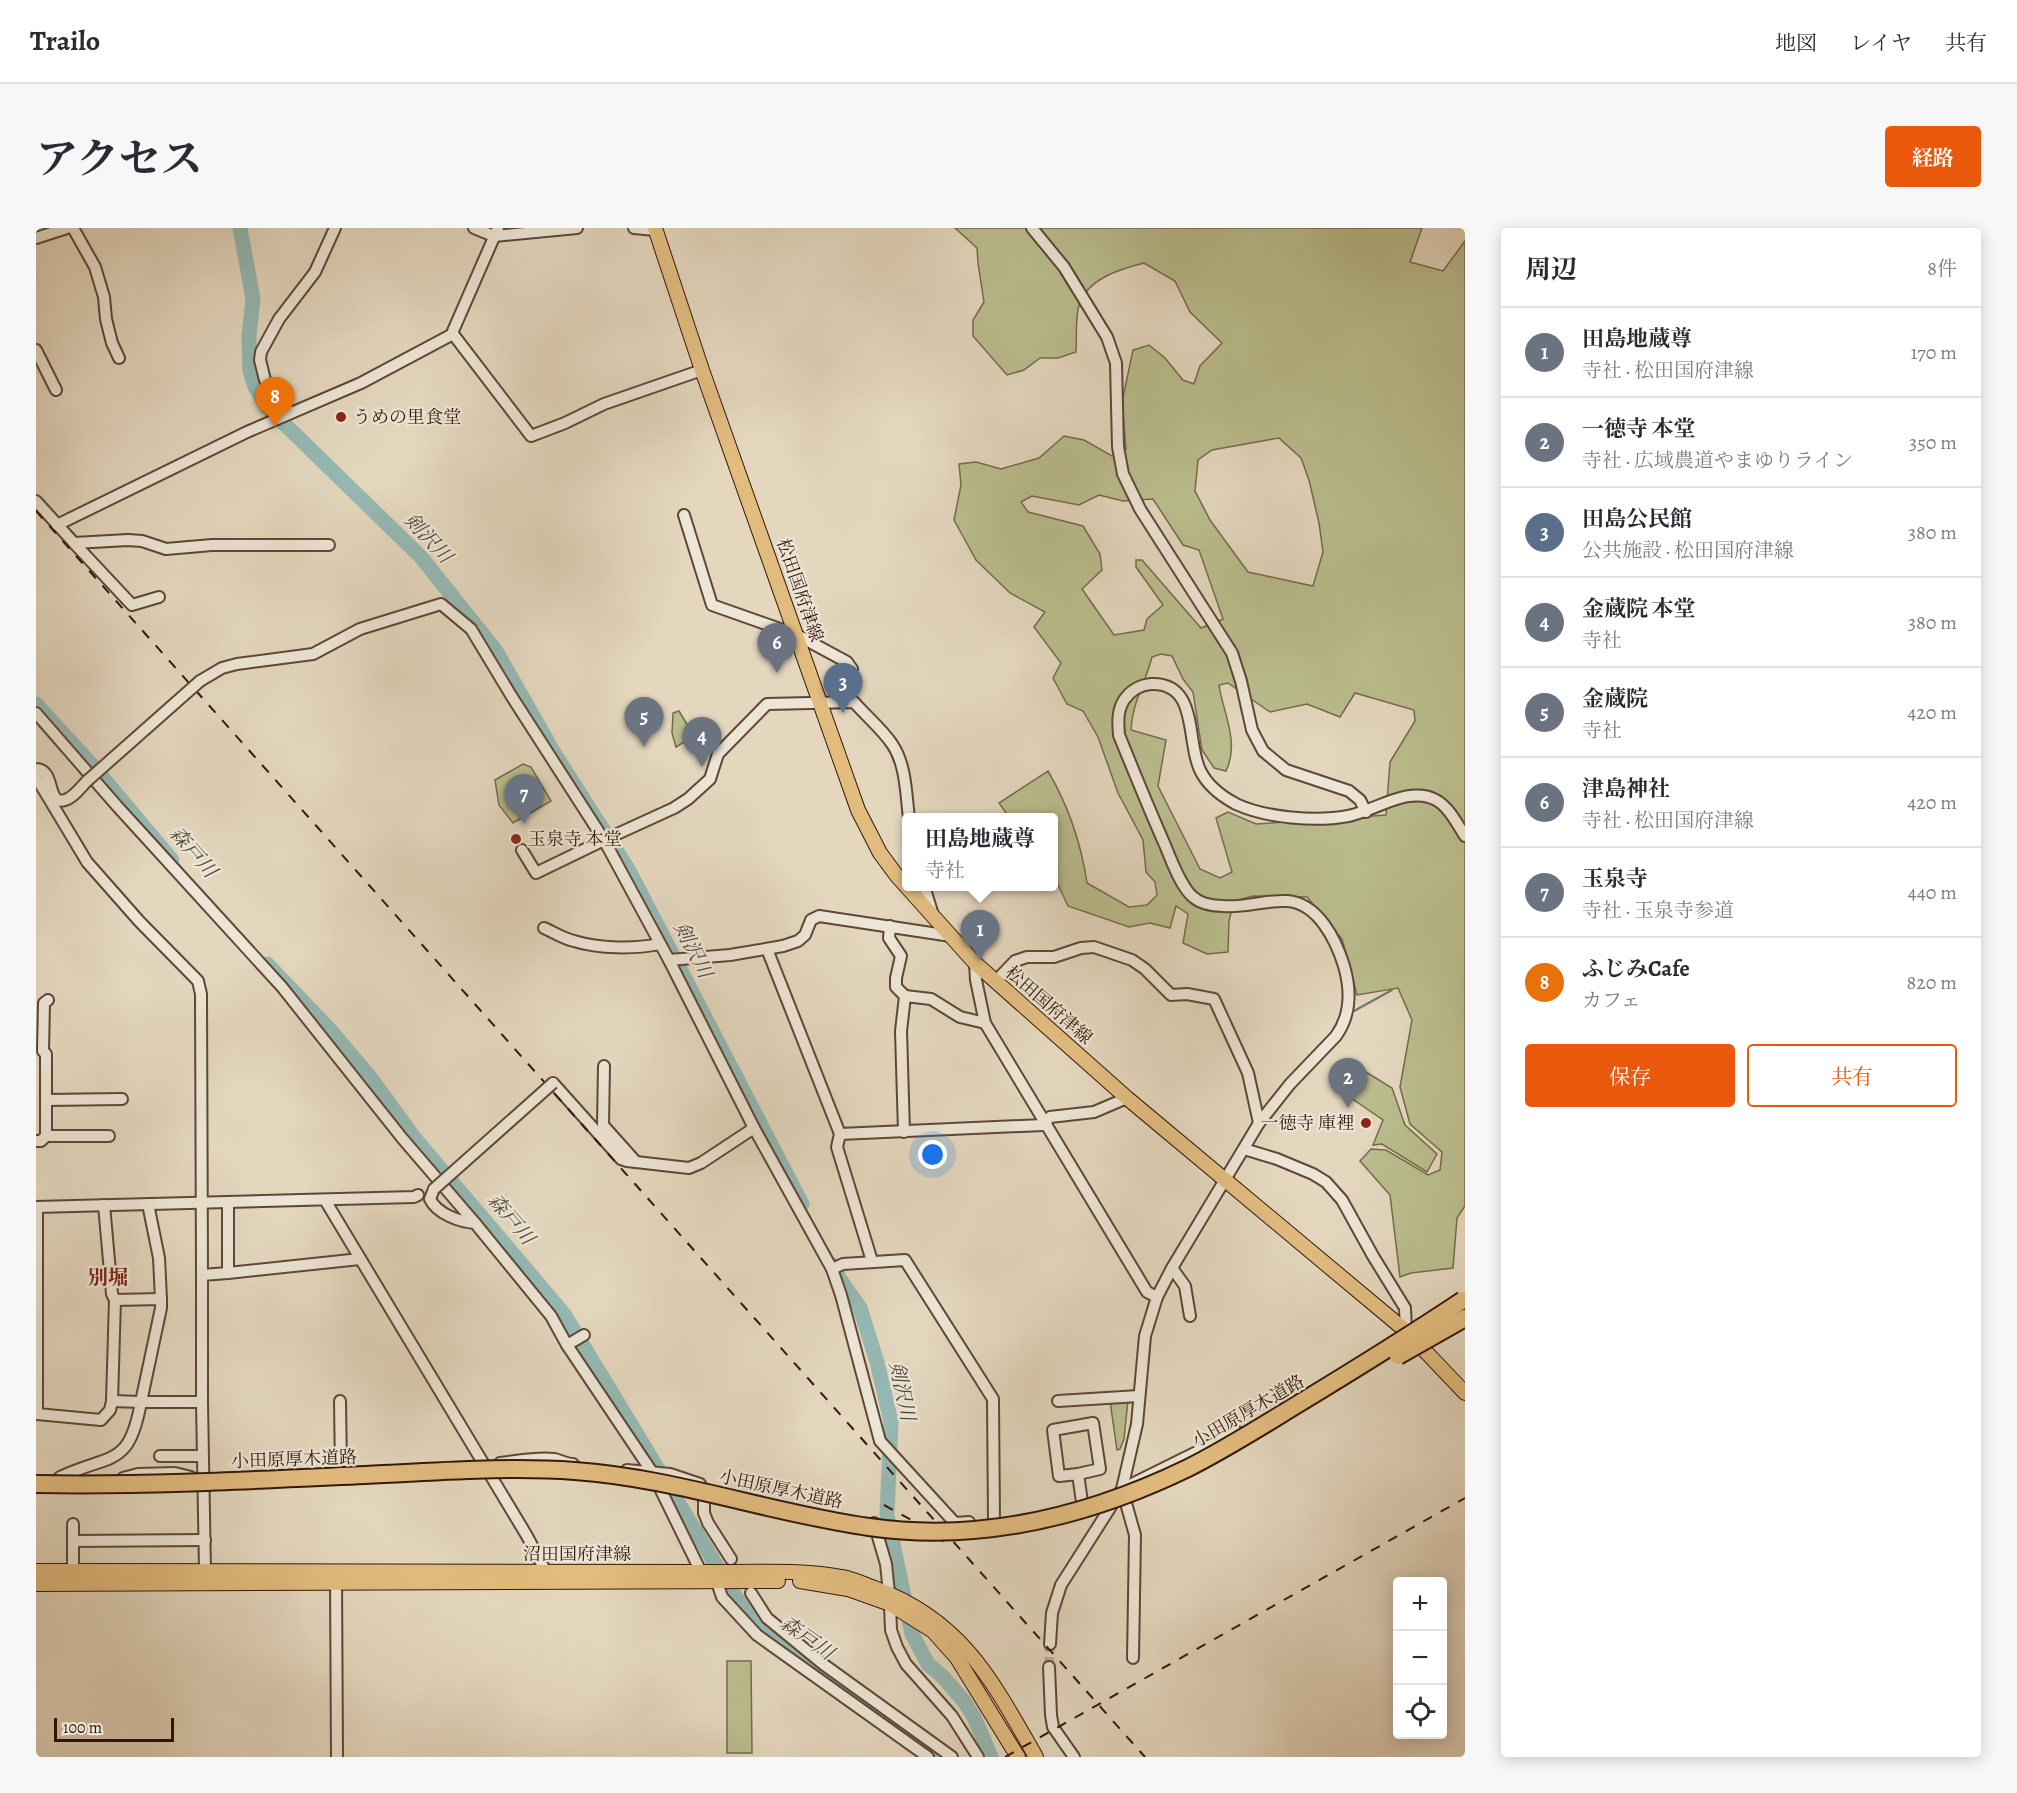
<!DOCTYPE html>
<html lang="ja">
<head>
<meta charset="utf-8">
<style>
  body { margin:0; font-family:Alegreya,"Noto Serif JP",serif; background:#f7f7f7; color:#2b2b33 }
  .controls { position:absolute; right:18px; bottom:18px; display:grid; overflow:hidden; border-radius:6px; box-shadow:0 3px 15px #0003 }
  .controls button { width:54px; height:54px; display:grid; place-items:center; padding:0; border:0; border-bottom:2px solid #e1e1e2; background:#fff; color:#2b2b33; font:30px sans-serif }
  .scale { position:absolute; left:18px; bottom:15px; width:120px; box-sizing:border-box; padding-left:6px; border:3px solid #321709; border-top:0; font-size:16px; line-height:21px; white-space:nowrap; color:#321709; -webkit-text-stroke:4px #ede5d5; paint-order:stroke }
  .you { position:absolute; left:897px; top:927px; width:21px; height:21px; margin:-15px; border:4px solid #fff; border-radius:50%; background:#1a73e8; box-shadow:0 0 0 9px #1a73e833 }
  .badge { display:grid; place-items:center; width:39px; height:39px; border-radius:50%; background:#ea580c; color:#fff; font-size:20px; font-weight:700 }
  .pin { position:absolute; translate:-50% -50px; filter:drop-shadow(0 2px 3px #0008) }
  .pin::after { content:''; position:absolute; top:32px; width:21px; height:18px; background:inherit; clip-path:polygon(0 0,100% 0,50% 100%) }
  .popup { position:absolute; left:866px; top:585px; width:156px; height:78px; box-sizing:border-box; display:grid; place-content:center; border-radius:6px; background:#fff; filter:drop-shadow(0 2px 4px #0005); font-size:20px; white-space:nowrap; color:#7c7c81 }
  .popup b { font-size:22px; color:#2b2b33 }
  .popup::after { content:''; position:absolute; left:50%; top:100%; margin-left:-12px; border:12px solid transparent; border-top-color:#fff }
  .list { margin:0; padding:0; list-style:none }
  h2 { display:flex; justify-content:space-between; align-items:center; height:78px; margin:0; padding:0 24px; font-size:26px }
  h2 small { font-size:20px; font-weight:400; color:#7c7c81 }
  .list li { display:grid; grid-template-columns:39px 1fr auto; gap:18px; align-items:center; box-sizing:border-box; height:90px; padding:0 24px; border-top:2px solid #e1e1e2 }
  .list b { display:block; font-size:22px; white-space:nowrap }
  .list p { margin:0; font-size:20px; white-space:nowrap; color:#7c7c81 }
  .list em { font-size:20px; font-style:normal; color:#7c7c81 }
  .actions { display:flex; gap:12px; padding:18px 24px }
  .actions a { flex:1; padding:14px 0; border:2px solid #ea580c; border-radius:6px; text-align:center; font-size:21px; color:#ea580c }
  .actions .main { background:#ea580c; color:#fff }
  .icon { flex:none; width:33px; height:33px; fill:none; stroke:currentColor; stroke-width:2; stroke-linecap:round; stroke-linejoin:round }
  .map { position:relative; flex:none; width:1429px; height:1529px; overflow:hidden; border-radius:6px }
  header { display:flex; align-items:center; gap:36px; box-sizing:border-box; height:84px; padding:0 30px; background:#fff; border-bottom:2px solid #e1e1e2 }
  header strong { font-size:28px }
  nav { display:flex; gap:33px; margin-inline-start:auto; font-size:21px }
  .intro { display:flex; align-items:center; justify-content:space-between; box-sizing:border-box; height:144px; padding:0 36px }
  h1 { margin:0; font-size:42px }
  .button { padding:15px 27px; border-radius:6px; background:#ea580c; color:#fff; font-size:21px; font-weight:700 }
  main { display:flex; gap:36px; padding:0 36px }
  aside { flex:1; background:#fff; border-radius:6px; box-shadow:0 3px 15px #0003 }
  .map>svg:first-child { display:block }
</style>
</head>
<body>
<header>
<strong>Trailo</strong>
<nav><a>地図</a><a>レイヤ</a><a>共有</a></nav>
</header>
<div class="intro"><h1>アクセス</h1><a class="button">経路</a></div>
<main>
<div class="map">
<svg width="1429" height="1529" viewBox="0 0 1429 1529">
  <rect width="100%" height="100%" fill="#e4d7be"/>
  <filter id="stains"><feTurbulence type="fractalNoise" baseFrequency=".00333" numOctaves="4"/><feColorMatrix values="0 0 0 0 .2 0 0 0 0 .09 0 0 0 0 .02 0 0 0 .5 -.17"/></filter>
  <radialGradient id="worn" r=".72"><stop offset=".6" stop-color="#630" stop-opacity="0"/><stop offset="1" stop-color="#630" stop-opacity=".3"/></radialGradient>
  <g fill="#babd8e" stroke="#766a4c" stroke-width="1.5" fill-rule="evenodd">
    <path d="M919 0H1386L1374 34 1407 43 1429 13V978L1421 990 1417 1040 1375 1045 1364 1049 1354 967 1324 933 1335 921 1350 922 1392 947 1404 942 1406 924 1374 896 1364 859 1376 792 1362 760 1321 767 1306 711 1271 669 1217 668 1198 673 1193 693 1192 724 1171 726 1147 715 1152 686 1140 678 1134 700 1114 695 1093 699 1032 678 1018 648V590L973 589 963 575 1012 543C1033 579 1045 614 1051 655L1093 679 1111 677 1121 667 1119 654 1110 644 1107 612 1082 565 1062 509 1047 483 1031 476 1017 450 1025 435 998 399 1009 384 974 365 940 332 918 292 925 257 923 236 940 234 965 241 1003 230 1028 208 1048 212 1076 228 1090 221 1086 174 1097 122 1113 117 1129 130 1147 152 1158 156 1164 138 1186 115 1154 84 1139 53 1108 35C1084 41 1051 51 1043 77 1039 91 1041 109 1040 124L1022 130H1004L988 142 971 147 937 108V92L948 74 942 35 941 20ZM1243 210 1265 230 1273 252 1283 295 1287 324 1277 358 1212 344 1174 292 1159 263 1162 232 1176 222ZM1063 267 1087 273 1117 271 1147 317 1163 322 1187 391 1165 400 1106 332H1100V339L1127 377 1111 391 1108 402 1078 407 1046 361 1066 342 1064 326 1047 298 992 284 985 274 996 268 1043 277ZM1125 426 1136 428 1147 451 1157 464 1166 522 1178 540 1190 543C1204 514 1187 485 1183 457L1192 455 1234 484 1271 476 1304 489 1319 465 1378 482 1379 493 1354 534 1350 587 1220 596 1192 584 1180 590 1196 644 1184 650 1164 641 1122 558 1130 512 1095 502C1096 475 1109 456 1116 429Z"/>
    <path d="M643 483 658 508 640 519 636 505 637 485Z"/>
    <path d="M487 536 495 539 515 573 477 595 463 577 459 552Z"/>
    <path d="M1330 844 1356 860 1369 897 1401 926 1391 944 1346 916 1337 917 1347 892 1315 870Z"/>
    <path d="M1092 1172 1088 1211 1084 1221 1081 1222 1074 1173Z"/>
    <path d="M691 1433H715L716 1525H691Z"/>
  </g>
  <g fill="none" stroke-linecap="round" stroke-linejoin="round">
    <path stroke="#6d7870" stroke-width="2" d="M1318 783 1356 762"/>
    <g stroke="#95b9b4" stroke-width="15">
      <path d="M204 0 217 71 213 108 214 143 219 159 231 179 385 329 460 423 518 525 592 641 766 976"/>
      <path d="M0 476 56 537 136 632"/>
      <path d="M231 736 296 804 334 849 376 907 528 1086 697 1365 726 1405 906 1529"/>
      <path d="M797 1037 803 1050 824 1080 841 1134 855 1194 851 1287 876 1406 892 1436 907 1449 927 1472 938 1489 955 1529"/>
    </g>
    <path stroke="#c0b19a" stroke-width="10" stroke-dasharray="10 5" stroke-linecap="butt" d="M1013 1439 1014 1416"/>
    <defs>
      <g id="minor">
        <path d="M37 0 59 39 68 69 70 91 76 115 83 130"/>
        <path d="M438 0 458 8 541 0"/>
        <path d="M462 0 417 103V106L495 208 529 195 568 176 666 142"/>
        <path d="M598 0 619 2"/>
        <path d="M996 0 1028 39 1071 109 1080 135 1082 219 1087 246 1104 281 1196 425 1205 453 1216 502 1227 523 1250 542 1313 563 1324 572 1330 584"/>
        <path d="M0 10 31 0"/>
        <path d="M0 122 20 162"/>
        <path d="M254 185 229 152 224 132 225 124 243 91 279 44 299 0"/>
        <path d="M0 273 38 315 92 312 106 313 130 321 176 317H293"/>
        <path d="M648 287 676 377 761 407 811 434 816 441"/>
        <path d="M21 297 211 204 325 155 417 106"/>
        <path d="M38 315 96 377 123 369"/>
        <path d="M164 453 186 440 201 436 277 426 324 401 405 376 435 401 476 469 568 612 633 732 718 900 796 1041 805 1067 844 1213 919 1295 933 1294"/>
        <path d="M0 485 81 578 246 759 366 910 439 995"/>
        <path d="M0 541C20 541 10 578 29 572 37 570 45 559 51 553"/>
        <path d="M0 549 51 634 103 693 162 753 165 766 166 1047"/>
        <path d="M486 622 500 645 568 612 638 580 652 571 674 551 682 526 731 476 818 474C830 488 846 501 856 516 870 536 870 566 873 590"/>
        <path d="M888 658 897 687"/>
        <path d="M854 698 853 710 865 728 860 750V759L869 768 865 803 868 904"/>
        <path d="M508 700C517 704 528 711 538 713 564 721 598 721 624 716"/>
        <path d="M731 721 804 906 801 919 836 1033"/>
        <path d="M633 732 694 727 747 718 762 713 769 707 775 692 783 688 915 708"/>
        <path d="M939 735 940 752 949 795 1111 1064 1121 1069"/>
        <path d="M959 754 979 733 991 729H1018L1045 720 1058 719 1096 732 1109 741 1135 767 1151 766 1178 771 1212 845 1223 895"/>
        <path d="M869 768 895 771 924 789 949 795"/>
        <path d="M568 838 567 897 600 934"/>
        <path d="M517 855 585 931 591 933 653 940 665 935 718 900"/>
        <path d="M10 872 86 871"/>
        <path d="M804 906 1007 897 1014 889 1058 884 1091 870"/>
        <path d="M10 908H73"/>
        <path d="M0 913H5L10 908V826L7 823 8 775 12 772"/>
        <path d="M1208 921 1241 931 1277 946 1290 954 1306 972 1337 1028 1369 1080 1370 1103 1366 1106"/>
        <path d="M398 961 394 971C401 986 424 994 439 995L515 1088 531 1117 616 1244 665 1344"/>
        <path d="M289 972 491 1308 510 1344"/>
        <path d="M112 976 123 1030 125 1071"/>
        <path d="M0 979 378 969 382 967"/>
        <path d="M1 979V1186L65 1192 74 1182 76 1173 79 1072 76 1066 68 977"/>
        <path d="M1136 1040 1149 1058 1154 1088"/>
        <path d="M796 1041 807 1036 869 1032 957 1171 958 1293"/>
        <path d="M192 1045 324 1031"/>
        <path d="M79 1072 125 1071V1080L105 1174H166V1047L192 1045V974"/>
        <path d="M531 1117 548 1107"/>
        <path d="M304 1173 305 1242"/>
        <path d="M1022 1173 1103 1168"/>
        <path d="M166 1174 169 1343"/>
        <path d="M124 1228H166"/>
        <path d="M464 1235C482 1233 500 1229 518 1231 524 1232 530 1236 537 1236"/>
        <path d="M591 1242 634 1246 664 1256"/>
        <path d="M1042 1246 1064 1241 1057 1195 1017 1202 1023 1248 1042 1246 1046 1274"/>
        <path d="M24 1249C76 1225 93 1240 105 1174L76 1173"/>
        <path d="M87 1250 102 1246 139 1245 155 1249"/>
        <path d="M1096 1256 1201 1204"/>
        <path d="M668 1261V1285L672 1295 695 1331"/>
        <path d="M1086 1261 1099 1307 1097 1430"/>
        <path d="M838 1295 850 1336 853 1365"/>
        <path d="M37 1313 169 1312"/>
        <path d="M37 1343V1296"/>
        <path d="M300 1347 301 1529"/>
        <path d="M681 1354 686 1369 721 1407 892 1529"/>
        <path d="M715 1365 731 1390 787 1436 916 1529"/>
        <path d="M854 1376 855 1402 861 1419 870 1436 916 1488 942 1529"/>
        <path d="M1014 1416 1016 1385 1025 1357 1086 1261 1101 1196 1109 1108 1121 1069 1136 1040 1223 895 1254 856 1300 808C1315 787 1315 762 1308 738 1300 712 1282 675 1251 673 1229 672 1209 680 1187 678 1177 678 1165 676 1157 669 1145 659 1135 632 1129 617 1113 581 1098 544 1083 507 1082 495 1081 483 1088 472 1094 463 1104 457 1115 456 1163 454 1150 514 1164 542 1171 557 1185 568 1200 576 1230 590 1280 594 1312 588 1339 583 1373 557 1400 572 1413 579 1421 596 1429 608"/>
        <path d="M1013 1439 1015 1487 1017 1499 1038 1529"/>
      </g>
      <g id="major">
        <path d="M619 0 666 142 822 582 844 625 861 648 939 735 1091 870 1370 1103 1429 1165"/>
        <path d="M0 1343 696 1344C733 1344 770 1342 806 1349 818 1351 829 1357 841 1361 927 1393 957 1454 1000 1529"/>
        <path d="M764 1353 812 1361 854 1376 897 1403 921 1430 982 1529"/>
        <path d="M0 1356 742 1353"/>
      </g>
    </defs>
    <use href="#minor" stroke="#5e4736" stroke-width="14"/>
    <use href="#major" stroke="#321709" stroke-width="16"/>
    <use href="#minor" stroke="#ede5d5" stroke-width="10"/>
    <use href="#major" stroke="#e2bc7f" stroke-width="14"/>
    <g stroke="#321709" stroke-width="2" stroke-dasharray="10 10" stroke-linecap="butt">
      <path d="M0 283 1109 1529"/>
      <path d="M848 1277 890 1300 912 1317"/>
      <path d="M969 1529 1429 1270"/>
    </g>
    <defs>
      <g id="minor-bridge">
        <path d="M51 553 164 453"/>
        <path d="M398 961 517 855"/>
      </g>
      <g id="highway-bridge">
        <path d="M1362 1128 1429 1090"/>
        <path d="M0 1256C110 1258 220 1252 329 1247 399 1244 469 1238 539 1243 639 1250 734 1285 833 1299 944 1315 1053 1288 1152 1240 1190 1221 1226 1198 1262 1176 1318 1142 1373 1108 1427 1072"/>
      </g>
    </defs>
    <use href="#minor-bridge" stroke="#5e4736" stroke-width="14" stroke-linecap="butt"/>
    <use href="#highway-bridge" stroke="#321709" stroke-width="20" stroke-linecap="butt"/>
    <use href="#minor-bridge" stroke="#ede5d5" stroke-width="10"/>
    <use href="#highway-bridge" stroke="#e2bc7f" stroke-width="16"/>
  </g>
  <g fill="#8f2418" stroke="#ede5d5" stroke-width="2">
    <circle cx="305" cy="189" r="6"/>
    <circle cx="480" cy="611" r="6"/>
    <circle cx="1330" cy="895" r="6"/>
  </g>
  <g text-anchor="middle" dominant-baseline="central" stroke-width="4.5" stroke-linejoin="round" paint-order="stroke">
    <g font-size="18" fill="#321709" stroke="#ede5d5" text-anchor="start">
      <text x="317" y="189">うめの里食堂</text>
      <text x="492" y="611">玉泉寺 本堂</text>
      <text x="1318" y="895" text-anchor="end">一徳寺 庫裡</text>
    </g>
    <g font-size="18" fill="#321709" stroke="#ede5d5">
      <text transform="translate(764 362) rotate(71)">松田国府津線</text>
      <text transform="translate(1013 777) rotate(41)">松田国府津線</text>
      <text transform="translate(1212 1183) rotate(-30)">小田原厚木道路</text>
      <text transform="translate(258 1231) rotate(-2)">小田原厚木道路</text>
      <text transform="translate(745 1261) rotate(12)">小田原厚木道路</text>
      <text x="541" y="1326">沼田国府津線</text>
    </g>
    <g font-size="20" font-style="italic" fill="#50483c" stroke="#ede5d5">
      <text transform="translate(392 310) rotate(47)">剣沢川</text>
      <text transform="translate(157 624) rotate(49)">森戸川</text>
      <text transform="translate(657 722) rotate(63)">剣沢川</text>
      <text transform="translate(475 991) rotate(50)">森戸川</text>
      <text transform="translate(866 1163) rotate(78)">剣沢川</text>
      <text transform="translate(771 1410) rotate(35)">森戸川</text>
    </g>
    <g font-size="20" font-weight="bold" fill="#7a1f14" stroke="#ede5d5">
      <text x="72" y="1049">別堀</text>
    </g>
  </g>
  <rect width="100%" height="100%" filter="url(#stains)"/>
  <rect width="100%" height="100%" fill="url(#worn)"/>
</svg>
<div class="controls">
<button>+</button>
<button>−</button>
<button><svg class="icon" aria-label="locate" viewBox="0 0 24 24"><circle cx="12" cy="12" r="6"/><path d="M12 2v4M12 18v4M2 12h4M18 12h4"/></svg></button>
</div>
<div class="scale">100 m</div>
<div class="you"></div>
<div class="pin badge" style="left:944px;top:732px;background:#6b7280">1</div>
<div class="popup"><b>田島地蔵尊</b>寺社</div>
<div class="pin badge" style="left:1312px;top:880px;background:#6b7280">2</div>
<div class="pin badge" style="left:807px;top:485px;background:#5c6f8a">3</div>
<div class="pin badge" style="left:666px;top:539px;background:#6b7280">4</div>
<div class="pin badge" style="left:608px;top:519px;background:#6b7280">5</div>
<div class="pin badge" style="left:741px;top:445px;background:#6b7280">6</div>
<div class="pin badge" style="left:488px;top:596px;background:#6b7280">7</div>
<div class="pin badge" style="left:239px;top:199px;background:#e8710a">8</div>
</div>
<aside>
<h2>周辺<small>8件</small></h2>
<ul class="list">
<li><span class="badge" style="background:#6b7280">1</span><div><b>田島地蔵尊</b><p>寺社 · 松田国府津線</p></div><em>170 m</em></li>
<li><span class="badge" style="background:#6b7280">2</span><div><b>一徳寺 本堂</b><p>寺社 · 広域農道やまゆりライン</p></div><em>350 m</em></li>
<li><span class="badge" style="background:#5c6f8a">3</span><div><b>田島公民館</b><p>公共施設 · 松田国府津線</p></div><em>380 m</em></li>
<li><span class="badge" style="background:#6b7280">4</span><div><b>金蔵院 本堂</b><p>寺社</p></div><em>380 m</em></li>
<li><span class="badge" style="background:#6b7280">5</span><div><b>金蔵院</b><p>寺社</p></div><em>420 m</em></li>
<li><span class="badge" style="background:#6b7280">6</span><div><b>津島神社</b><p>寺社 · 松田国府津線</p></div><em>420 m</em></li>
<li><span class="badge" style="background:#6b7280">7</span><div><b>玉泉寺</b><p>寺社 · 玉泉寺参道</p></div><em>440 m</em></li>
<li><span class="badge" style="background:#e8710a">8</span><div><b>ふじみCafe</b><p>カフェ</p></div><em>820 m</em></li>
</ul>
<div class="actions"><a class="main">保存</a><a>共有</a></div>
</aside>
</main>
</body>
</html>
